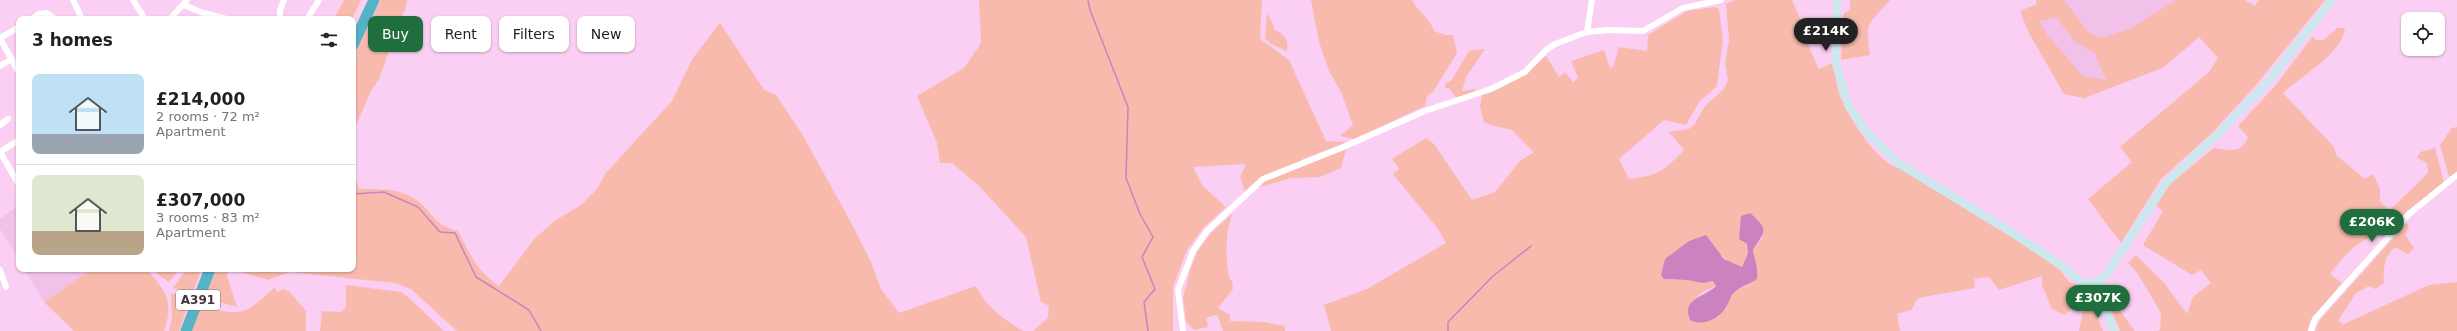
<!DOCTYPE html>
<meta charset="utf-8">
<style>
body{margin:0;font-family:"DejaVu Sans",sans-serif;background:#f6f6f6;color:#202124;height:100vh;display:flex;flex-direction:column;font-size:15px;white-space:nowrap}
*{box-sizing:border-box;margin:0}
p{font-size:13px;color:#757577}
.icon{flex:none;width:22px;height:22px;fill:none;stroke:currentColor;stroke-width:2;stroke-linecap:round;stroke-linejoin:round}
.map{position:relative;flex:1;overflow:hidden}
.side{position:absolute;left:16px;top:16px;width:340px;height:256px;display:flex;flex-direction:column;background:#fff;border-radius:8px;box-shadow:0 1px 3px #0004}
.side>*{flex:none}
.top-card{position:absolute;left:368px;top:16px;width:380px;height:36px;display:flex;gap:8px}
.buttons{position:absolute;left:2401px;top:12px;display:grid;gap:8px}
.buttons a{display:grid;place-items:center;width:44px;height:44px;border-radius:8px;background:#fff;box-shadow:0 1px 3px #0004;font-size:20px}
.price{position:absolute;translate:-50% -34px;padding:0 9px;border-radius:14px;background:#206e3d;color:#fff;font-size:13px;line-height:26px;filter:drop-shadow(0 1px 2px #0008)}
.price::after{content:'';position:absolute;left:50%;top:24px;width:12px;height:9px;margin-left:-6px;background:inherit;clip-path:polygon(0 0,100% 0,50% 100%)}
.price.current{background:#222;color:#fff}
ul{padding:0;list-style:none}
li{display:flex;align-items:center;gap:12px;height:100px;padding:0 16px}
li+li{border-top:1px solid #e0e0e0}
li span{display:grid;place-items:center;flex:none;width:112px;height:80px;border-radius:8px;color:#555}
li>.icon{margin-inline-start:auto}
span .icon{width:48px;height:48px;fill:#fffc;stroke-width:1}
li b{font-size:17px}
h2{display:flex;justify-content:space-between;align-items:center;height:48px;padding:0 16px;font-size:17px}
.chip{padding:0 14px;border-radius:8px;background:#fff;box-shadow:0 1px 3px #0004;font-size:14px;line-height:36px}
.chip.current{background:#206e3d;color:#fff}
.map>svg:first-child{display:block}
</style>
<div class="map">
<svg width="2457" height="331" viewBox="0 0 2457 331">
<rect width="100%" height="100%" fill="#facff3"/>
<g fill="#f2c1ea">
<polygon points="2036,0 2235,0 2204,32 2163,68 2084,98 2064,94 2028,31 2020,11 2037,4"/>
<polygon points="19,205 19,260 0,229 0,219"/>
<polygon points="24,269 92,269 44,302"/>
</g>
<g fill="#f8baad" fill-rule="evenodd">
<polygon points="344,0 361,0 352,19 334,19"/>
<polygon points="381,0 407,0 405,10 393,33 392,43 379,79 371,91 353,132 353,57"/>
<polygon points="979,0 1262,0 1260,39 1289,60 1326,141 1347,142 1303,159 1298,163 1261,177 1245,191 1240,177 1246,164 1193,167 1202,185 1226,207 1204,227 1187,250 1173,287 1173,331 1033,331 1048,318 1049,306 1041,302 1026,237 979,186 952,163 940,163 937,143 917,96 964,68 981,43"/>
<path d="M1311,0H1412C1418,12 1430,18 1434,31L1445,35H1453L1457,53L1433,92L1427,96L1425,106L1354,139L1340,136L1353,125L1341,92L1329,71L1319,42Z"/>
<path d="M1735,0H1792L1803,26L1801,29L1819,69L1833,63C1835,74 1836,85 1840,96C1850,118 1877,166 1903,169L2010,235L2059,269L2069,282L2078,285L2082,297L2065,315L2052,309L2042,285V276L1999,290L1989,277L1974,279L1975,288L1918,298L1911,310L1897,314L1900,331H1331L1324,305L1367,289L1446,243L1438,229L1393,174L1399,169L1392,159L1426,138L1434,144L1472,200L1495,192L1520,161L1534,152L1512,130L1490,125L1484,122L1480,107L1482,95L1527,73L1546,56L1559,77L1565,72L1573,82L1578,78L1571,61L1604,50L1610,68L1613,67L1619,47L1647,51L1648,35L1687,11L1715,7L1719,9L1723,39L1717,86L1699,102L1686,125L1664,120L1619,159L1629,179C1660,175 1662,172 1684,150L1669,132L1689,129L1694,125L1705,106L1724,89L1728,80L1725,63L1729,40L1726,4ZM1763,237L1753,250L1754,264L1758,272L1750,284L1734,292L1720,313L1691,302L1703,292L1716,286L1713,281L1703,283L1687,280H1670L1661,275L1665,259L1719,253L1733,265L1742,267L1748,253L1747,244L1741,242Z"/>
<path d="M1850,0H1890C1868,26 1865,19 1870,55L1841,60L1844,13L1850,10Z"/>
<path d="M2036,0H2064L2088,32L2101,38L2130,29L2176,0H2245L2255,6L2259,0H2325L2256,85L2212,133L2161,179L2121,243L2088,199L2132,162L2120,147L2209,72L2218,58L2199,37L2164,67L2084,98L2064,94L2028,31L2020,11L2037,4ZM2056,17L2075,42L2094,52L2106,80L2083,76L2048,36L2039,21Z"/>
<path d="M1267,12L1275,30C1285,35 1289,39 1287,51L1271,44L1265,38Z"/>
<path d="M720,23L764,90L776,95L802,134L847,215L871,262L881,289L899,313L976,286C988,309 1001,317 1023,331H457L411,289L395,283L290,272L268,280L231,269H353V169L359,189C379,189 401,188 418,201C436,216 432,224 458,231C469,253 478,273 499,286L535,238L556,220L581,205L597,189L605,174L672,101L693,58Z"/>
<path d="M2338,28H2345C2343,53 2301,76 2283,93L2334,147L2336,155L2365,179L2373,174L2380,189V201L2389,211L2428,173L2427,163L2417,158L2420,152L2435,148L2444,182L2406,212L2385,236C2359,235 2345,255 2330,274L2342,283L2312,318L2307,331H2157L2160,330L2161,313L2138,274L2128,263L2136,255L2165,284L2187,314L2193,297L2211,283L2201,270L2192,275L2143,245L2163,211L2156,206L2169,185L2214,148C2229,150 2242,154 2248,137L2238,126L2276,85L2313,36L2316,40H2323Z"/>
<polygon points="1485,49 1466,77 1462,91 1474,89 1476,91 1459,98 1455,96 1449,88 1445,88 1445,84 1451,81 1469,51"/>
<polygon points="2457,127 2457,175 2449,176 2440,145 2452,128"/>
<polygon points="1346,149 1341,168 1320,177 1291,178 1257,188 1265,180"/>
<path d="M1233,213C1225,231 1225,261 1230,280H1232L1233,289L1218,308L1230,315V321L1263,322L1285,326V331H1223L1218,316L1214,315L1206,318L1208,327L1194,330L1186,322L1183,298L1190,271L1197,252L1211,233Z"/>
<path d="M2407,223L2409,227L2405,235L2414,248L2408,254L2395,247C2384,257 2383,268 2384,283L2375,289L2369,286L2356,293L2339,319V322L2344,324L2429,285L2457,282V331H2315L2320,320Z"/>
<path d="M92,269H147C165,291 175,301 164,331H74L44,302Z"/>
<polygon points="156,269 180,269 169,282 157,274"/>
<polygon points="187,269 201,269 192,295 173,288"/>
<polygon points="216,269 229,269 227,276 237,307 204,298"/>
<polygon points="346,285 401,292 408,297 444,331 320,331 322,311 341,312 346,307"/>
<path d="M275,287L277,292L283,289L290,292L306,311V331H308H191L200,305C241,317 244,316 275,287Z"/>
<polygon points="171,293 190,300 179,331 169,331 172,318"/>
<polygon points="2108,302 2117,307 2135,331 2120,331"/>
<polygon points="2093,307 2103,331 2079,331 2083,310"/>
</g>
<path fill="#ca83bf" d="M1750,213C1770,231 1765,230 1753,250C1754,260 1759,269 1757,279C1750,284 1742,286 1736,291C1730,295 1730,301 1726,307C1719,319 1702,327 1690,320C1681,298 1705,297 1716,286L1713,281L1703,283L1687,280L1664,279L1661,275L1665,259L1689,241L1706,235L1724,259L1742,267L1748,253L1747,244L1739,239L1741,216Z"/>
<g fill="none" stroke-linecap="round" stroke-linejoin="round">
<g stroke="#ca83bf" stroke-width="1.5">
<polyline points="1088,0 1090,10 1128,107 1126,178 1140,214 1153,237 1142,257 1155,289 1144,302 1148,331"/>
<polyline points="353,194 384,192 418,207 440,232 455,233 476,277 529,310 541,331"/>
<polyline points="1448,331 1448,322 1493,276 1531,246"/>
</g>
<g stroke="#fff" stroke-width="6">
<polyline points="73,0 82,19"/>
<polyline points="133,0 145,19"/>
<polyline points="184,5 203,13 227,19"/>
<polyline points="32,19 39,14 47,13 55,19"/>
<polyline points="170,19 187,0"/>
<polyline points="280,19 280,10 284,0"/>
<polyline points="307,19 319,0"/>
<polyline points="1587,32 1592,0"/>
<polyline points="0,38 19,73"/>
<polyline points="0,38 19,27"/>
<polyline points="0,66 12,59"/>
<polyline points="0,125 8,119"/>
<polyline points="19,140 0,152 19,185"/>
<polyline points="0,270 6,287"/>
<polyline points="1183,331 1178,290 1193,251 1207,231 1263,179 1341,148 1425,111 1491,89 1525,72 1546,50 1555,44 1587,32 1609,30 1643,31 1683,8 1721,0"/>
<polyline points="2311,331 2315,319 2409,214 2457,175"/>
</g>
<g stroke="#cce8ee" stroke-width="8">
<polyline points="1837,0 1836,64 1848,105 1864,129 1898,163 2014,234 2065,268 2085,285"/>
<circle cx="2093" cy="291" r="9"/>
<polyline points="2098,283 2108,272 2166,183 2218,134 2267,83 2332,0"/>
<polyline points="2100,298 2115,331"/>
</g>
<g stroke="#54b3c5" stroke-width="11">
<polyline points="353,45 374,0"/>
<polyline points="186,331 210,269"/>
</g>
</g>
<g text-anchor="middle" stroke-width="4" stroke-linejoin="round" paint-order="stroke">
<rect fill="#fff" stroke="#7c707a" stroke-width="1" x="176" y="290" width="44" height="20" rx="3"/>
<g font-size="12" font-weight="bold" fill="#443341">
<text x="198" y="304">A391</text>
</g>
</g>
</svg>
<div class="buttons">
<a><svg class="icon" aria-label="locate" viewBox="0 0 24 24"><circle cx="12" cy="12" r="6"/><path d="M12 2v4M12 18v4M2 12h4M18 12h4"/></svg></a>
</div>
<b class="price current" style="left:1826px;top:52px">£214K</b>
<b class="price" style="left:2372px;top:243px">£206K</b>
<b class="price" style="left:2098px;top:319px">£307K</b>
<div class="top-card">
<a class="chip current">Buy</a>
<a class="chip">Rent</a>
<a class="chip">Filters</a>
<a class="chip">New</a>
</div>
<section class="side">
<h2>3 homes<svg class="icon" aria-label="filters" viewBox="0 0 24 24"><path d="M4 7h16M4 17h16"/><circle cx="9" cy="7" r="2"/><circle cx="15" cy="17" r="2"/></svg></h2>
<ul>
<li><span style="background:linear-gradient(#bfe0f5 75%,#9aa5b1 0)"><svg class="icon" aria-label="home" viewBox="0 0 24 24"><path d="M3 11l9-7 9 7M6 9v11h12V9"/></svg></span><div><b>£214,000</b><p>2 rooms · 72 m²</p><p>Apartment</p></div></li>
<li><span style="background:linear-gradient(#dfe7d0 70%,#b9a48a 0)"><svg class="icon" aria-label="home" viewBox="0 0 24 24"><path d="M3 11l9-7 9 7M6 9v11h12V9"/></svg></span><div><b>£307,000</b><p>3 rooms · 83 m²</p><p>Apartment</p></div></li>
</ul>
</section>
</div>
